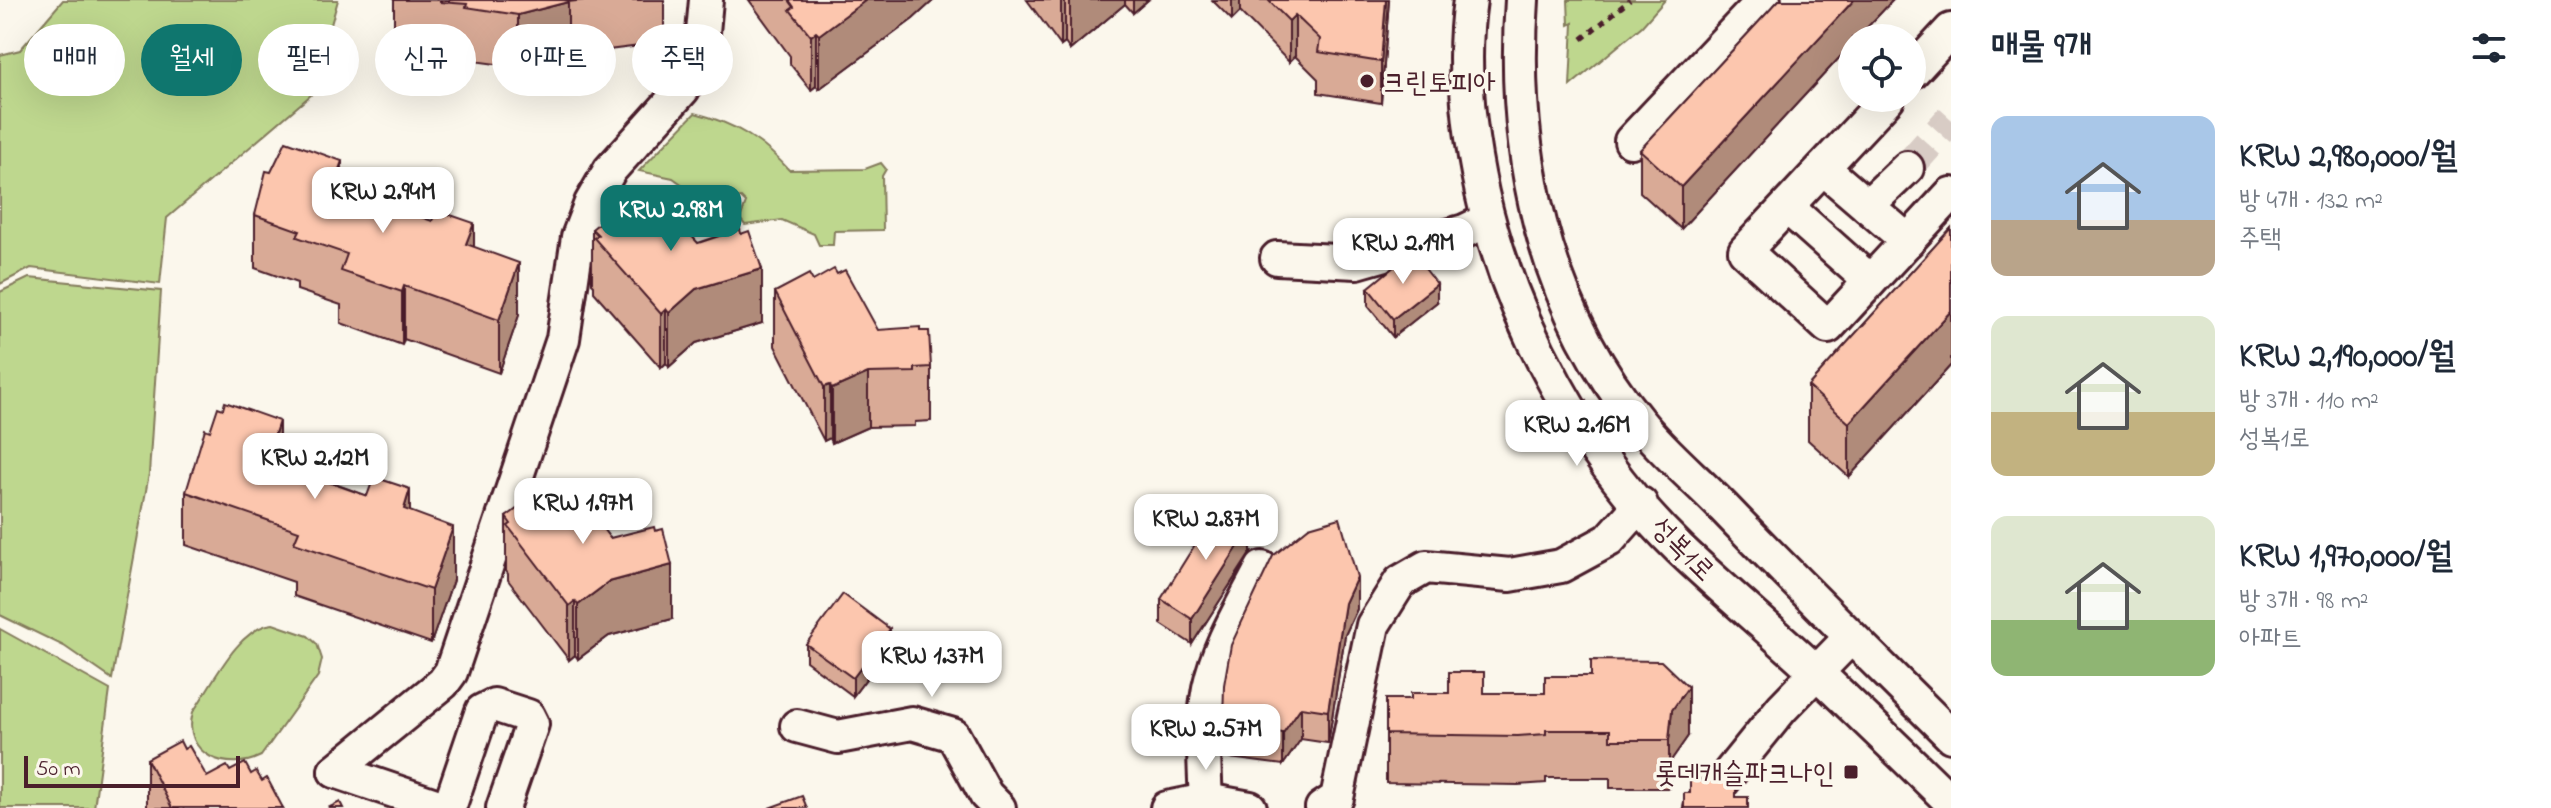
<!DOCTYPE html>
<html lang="ko">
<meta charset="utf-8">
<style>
body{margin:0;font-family:"Indie Flower","Poor Story",sans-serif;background:#f2f2f3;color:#1f2937;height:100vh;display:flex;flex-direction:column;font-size:30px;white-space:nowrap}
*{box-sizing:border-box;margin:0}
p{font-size:26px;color:#747a83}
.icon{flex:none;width:44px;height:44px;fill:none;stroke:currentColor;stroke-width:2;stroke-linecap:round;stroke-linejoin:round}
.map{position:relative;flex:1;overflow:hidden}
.details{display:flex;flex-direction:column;background:#fff;width:600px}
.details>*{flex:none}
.top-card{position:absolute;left:24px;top:24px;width:760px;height:72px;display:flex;gap:16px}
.buttons{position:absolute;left:1838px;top:24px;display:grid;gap:16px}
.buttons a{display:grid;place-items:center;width:88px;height:88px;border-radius:50%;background:#fff;box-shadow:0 8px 32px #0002;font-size:40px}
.scale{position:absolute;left:24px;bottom:20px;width:216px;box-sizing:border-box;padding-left:8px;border:4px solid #4a1f2b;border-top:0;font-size:22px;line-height:28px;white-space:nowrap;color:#4a1f2b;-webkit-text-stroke:6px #fbf7ec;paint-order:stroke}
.price{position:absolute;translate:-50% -68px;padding:0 18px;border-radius:16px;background:#fff;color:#222;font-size:26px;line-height:52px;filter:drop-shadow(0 2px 4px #0008)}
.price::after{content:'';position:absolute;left:50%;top:48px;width:24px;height:18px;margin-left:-12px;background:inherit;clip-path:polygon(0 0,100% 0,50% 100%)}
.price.current{background:#0f766e;color:#fff}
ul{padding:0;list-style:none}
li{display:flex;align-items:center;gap:24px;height:200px;padding:0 40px}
li span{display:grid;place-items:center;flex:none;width:224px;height:160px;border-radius:16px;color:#555}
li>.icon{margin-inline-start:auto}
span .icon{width:96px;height:96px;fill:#fffc;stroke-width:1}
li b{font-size:34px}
h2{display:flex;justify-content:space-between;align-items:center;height:96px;padding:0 40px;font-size:34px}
.pill{padding:0 28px;border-radius:36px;background:#fff;box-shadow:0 8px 32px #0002;font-size:28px;line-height:72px}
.pill.current{background:#0f766e;color:#fff}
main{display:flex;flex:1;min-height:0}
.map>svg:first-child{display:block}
</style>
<main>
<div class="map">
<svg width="1951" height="808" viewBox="0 0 1951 808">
<rect width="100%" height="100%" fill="#fbf7ec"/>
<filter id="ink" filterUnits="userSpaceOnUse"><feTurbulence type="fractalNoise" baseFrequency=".0125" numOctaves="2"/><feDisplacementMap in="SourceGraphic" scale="16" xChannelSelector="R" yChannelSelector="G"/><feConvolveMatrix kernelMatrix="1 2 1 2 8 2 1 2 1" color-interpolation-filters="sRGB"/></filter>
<g filter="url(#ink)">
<g fill="#bed78e" stroke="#847b5c" stroke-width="2">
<polygon points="63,0 338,0 311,95 167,218 160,284 31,268 0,284 0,55 20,50"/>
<polygon points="1568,0 1665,0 1642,26 1570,86 1573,23 1569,25"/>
<path d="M695,113C734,123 762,140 789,170L865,169L881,163L886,169L882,176L883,230L834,231L833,245H819L814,234L782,220L745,225L740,219L746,203L741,198L708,203L673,178L639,171Z"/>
<polygon points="29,278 161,291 149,474 112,679 64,646 0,615 0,292"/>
<path d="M273,624L308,636L317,644L322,659L318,676L261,756C228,773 181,755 193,712C212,685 238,627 273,624Z"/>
<polygon points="0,629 110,690 94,808 0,808"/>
</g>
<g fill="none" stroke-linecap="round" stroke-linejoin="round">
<polyline stroke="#d8ccc5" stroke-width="32" stroke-dasharray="32 16" stroke-linecap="butt" points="1907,168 1951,119"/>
<defs>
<g id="minor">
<path d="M1470,0C1461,62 1469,133 1482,193C1511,323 1584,456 1680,549C1724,591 1771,630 1815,671C1861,714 1906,758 1951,802"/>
<path d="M1522,0C1511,150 1542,304 1639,422C1664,453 1696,479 1724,508C1798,585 1875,660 1951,736"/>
<polyline points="1912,72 1951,30"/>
<polyline points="1888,98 1745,251 1828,327 1951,194"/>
<polyline points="1631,141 1764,0"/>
<polyline points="1823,168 1908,241"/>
<polyline points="1867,206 1907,168"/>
<polyline points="1787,207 1870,281"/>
<polyline points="1277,258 1357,262 1465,231 1488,220"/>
<polyline points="797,726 838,737 912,723 953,735 986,795 999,808"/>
<polyline points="335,771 443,683 451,672 563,339 578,237 591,203 610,170 683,89 702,43 706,0"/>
<polyline points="335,771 444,808"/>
<path d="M1206,800C1204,764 1202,724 1209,688C1218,645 1242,607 1262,568"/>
<polyline points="449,808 482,711 494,705 528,716 532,724 503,808"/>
<polyline points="1167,808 1206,800 1250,808"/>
<polyline points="1322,808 1337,798 1373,625 1400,582 1426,567 1510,575 1561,566 1609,540 1641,504"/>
<polyline points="1701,808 1782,708 1851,637"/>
</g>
</defs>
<use href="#minor" stroke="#4a1f2b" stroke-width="38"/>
<polyline stroke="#4a1f2b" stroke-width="5" stroke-dasharray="6 6" stroke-linecap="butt" points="1582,39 1630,0"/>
<use href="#minor" stroke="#fbf7ec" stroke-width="32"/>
</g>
<g fill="#d9aa96" stroke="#4a1f2b" stroke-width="2">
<polygon points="394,0 664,0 664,43 568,55 518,67 466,60 466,57 440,54 440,51 394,47"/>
<polygon points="749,0 934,0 913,19 819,89 816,86 811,90 790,64 790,56"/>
<polygon points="1027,0 1148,0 1133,13 1125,4 1070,50 1065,43 1061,46"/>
<polygon points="1212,0 1389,0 1381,103 1318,93 1318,79 1295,56 1289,62 1240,12 1232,20"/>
<polygon points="1779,0 1893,0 1857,38 1852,38 1852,44 1681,229 1640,192 1640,150"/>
<polygon points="271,172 342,180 387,205 474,247 519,315 499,373 404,339 402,345 341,323 341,305 297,290 297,283 255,268 255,215"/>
<polygon points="646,199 762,323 696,343 669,367 666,363 661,368 594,292 594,285 592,283 592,229"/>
<polygon points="1951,228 1951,365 1849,477 1808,440 1808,386"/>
<polygon points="813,281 878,330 920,331 931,367 931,421 915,422 915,426 868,427 832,443 830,438 824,441 775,346 775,292"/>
<polygon points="1368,288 1437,302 1393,337 1368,306"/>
<polygon points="210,431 279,445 289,456 321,479 410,511 453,580 431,643 294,596 294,582 186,545 186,492"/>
<polygon points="537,502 672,619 609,636 578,659 575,655 569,660 508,580 508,574 506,571 506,517"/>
<polygon points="1251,552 1192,644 1161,624 1161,599"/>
<polygon points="1357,609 1345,635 1328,743 1301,739 1283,765 1223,757 1223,725"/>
<polygon points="806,644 890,647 853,696 806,661"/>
<polygon points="1484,693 1545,693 1688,736 1672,759 1669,788 1610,788 1610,778 1546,778 1546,783 1518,785 1386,783 1386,699 1411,699"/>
<polygon points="184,749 207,777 251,774 262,781 283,808 147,808 147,759"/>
</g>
<g fill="#b08b7a" stroke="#4a1f2b" stroke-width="2">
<polygon points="866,0 934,0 913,19 819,89 819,35"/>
<polygon points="1061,0 1065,0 1065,43 1061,46"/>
<polygon points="1070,0 1125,0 1125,4 1070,50"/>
<polygon points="1133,0 1148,0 1133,13"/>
<polygon points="1232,0 1240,0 1240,12 1232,20"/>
<polygon points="1386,0 1389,0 1381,103 1381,62"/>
<polygon points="1854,0 1893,0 1857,38 1852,38 1852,44 1681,229 1681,187"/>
<polygon points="568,2 568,55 518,67 518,15"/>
<polygon points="1295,15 1295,56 1289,62 1289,21"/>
<polygon points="816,32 816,86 811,90 811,36"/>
<polygon points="342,161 342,214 336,178"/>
<polygon points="474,223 474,276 466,244"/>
<polygon points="519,263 519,315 499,373 499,320"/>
<polygon points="762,269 762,323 696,343 669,367 669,313 696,289"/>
<polygon points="1437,284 1437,302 1393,337 1393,319"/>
<polygon points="404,286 404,339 402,345 402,292"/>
<polygon points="666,309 666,363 661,368 661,314"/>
<polygon points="1951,311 1951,365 1849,477 1849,423"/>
<polygon points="868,373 868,427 832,443 832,389"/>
<polygon points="830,385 830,438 824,441 824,387"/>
<polygon points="279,421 279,474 272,443"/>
<polygon points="410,489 410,542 404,509"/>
<polygon points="1251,526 1251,552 1192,644 1192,619"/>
<polygon points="453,527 453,580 431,643 431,590"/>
<polygon points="672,565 672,619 609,636 578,659 578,605 609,582"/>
<polygon points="1357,577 1357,609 1345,635 1328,743 1328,711 1345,603"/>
<polygon points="575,601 575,655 569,660 569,606"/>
<polygon points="890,629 890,647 853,696 853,678"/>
<polygon points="1688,687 1688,736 1672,759 1669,788 1669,740 1672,710"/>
<polygon points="1301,707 1301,739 1283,765 1283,733"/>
</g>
<g fill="#fcc6ae" stroke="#4a1f2b" stroke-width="2">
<polygon points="440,0 585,0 568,2 518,15 466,7 467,4 440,2"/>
<polygon points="789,0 866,0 819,35 816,32 811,36 790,10 794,7"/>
<polygon points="1268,0 1386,0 1381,62 1318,52 1320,39 1295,15 1289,21"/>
<polygon points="1779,0 1854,0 1681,187 1640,150"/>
<polygon points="286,141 342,161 336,178 387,196 384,204 432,221 436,210 474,223 466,244 519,263 499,320 404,286 402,292 341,271 347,254 297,237 300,231 255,215 266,171 271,172"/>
<polygon points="653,193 698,243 740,229 741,234 749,231 762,269 696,289 669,313 666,309 661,314 594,238 598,235 592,229 619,206 623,211 642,194 646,199"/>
<polygon points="1951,228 1951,311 1849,423 1808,386"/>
<polygon points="1412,252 1437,284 1393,319 1368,288"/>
<polygon points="834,269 837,274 845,270 878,330 920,327 920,331 929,331 931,367 915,368 915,372 868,373 832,389 830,385 824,387 775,292 809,274 813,281"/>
<polygon points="225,402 279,421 272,443 289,449 286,455 321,467 317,478 367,496 374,477 410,489 404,509 453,527 431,590 294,543 299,531 186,492 205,429 210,431 218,407 223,409"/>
<polygon points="570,485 610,538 654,527 655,531 663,529 672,565 609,582 578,605 575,601 569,606 508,526 511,524 506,517 533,497 537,502 557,487 561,492"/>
<polygon points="1219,506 1251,526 1192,619 1161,599"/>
<polygon points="1340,518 1357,577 1345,603 1328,711 1301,707 1283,733 1223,725 1224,685 1231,645 1273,556 1309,527"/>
<polygon points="843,594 890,629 853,678 806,644"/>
<polygon points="1591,660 1661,661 1688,687 1672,710 1669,740 1610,740 1610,730 1546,730 1546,734 1518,736 1386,734 1386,699 1411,699 1411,693 1449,693 1449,672 1484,672 1484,693 1545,693 1545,676 1591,676"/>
<polygon points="180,741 184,749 189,746 207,777 227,766 230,771 245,763 251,774 256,771 262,781 267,778 283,808 172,808 147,759"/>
<polygon points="1690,780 1736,782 1736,797 1748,797 1748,808 1684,808 1684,793 1690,793"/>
<polygon points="802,796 807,808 769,808"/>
<polygon points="340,802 343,808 328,808"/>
</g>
</g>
<g fill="#4a1f2b" stroke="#fbf7ec" stroke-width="3">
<circle cx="1367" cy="81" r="8"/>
<rect x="1843" y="764" width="16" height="16" rx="4"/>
</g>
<g text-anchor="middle" stroke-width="7" stroke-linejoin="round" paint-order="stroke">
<g font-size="28" fill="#4a1f2b" stroke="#fbf7ec" text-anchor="start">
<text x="1383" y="91">크린토피아</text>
<text x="1835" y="782" text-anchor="end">롯데캐슬파크나인</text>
</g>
<g font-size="28" fill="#4a1f2b" stroke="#fbf7ec">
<text transform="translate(1684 548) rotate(45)" y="10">성복1로</text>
</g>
</g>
</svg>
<div class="buttons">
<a><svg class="icon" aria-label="locate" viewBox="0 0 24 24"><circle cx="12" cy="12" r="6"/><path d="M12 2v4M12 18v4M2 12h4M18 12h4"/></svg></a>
</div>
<div class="scale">50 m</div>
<b class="price" style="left:383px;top:235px">KRW 2.94M</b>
<b class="price current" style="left:671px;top:253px">KRW 2.98M</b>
<b class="price" style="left:1403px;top:286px">KRW 2.19M</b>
<b class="price" style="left:1577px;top:468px">KRW 2.16M</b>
<b class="price" style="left:315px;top:501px">KRW 2.12M</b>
<b class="price" style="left:583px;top:546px">KRW 1.97M</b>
<b class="price" style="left:1206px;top:562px">KRW 2.87M</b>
<b class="price" style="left:932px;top:699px">KRW 1.37M</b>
<b class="price" style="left:1206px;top:772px">KRW 2.57M</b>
<div class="top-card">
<a class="pill">매매</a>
<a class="pill current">월세</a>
<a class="pill">필터</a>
<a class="pill">신규</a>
<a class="pill">아파트</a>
<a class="pill">주택</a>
</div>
</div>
<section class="details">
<h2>매물 9개<svg class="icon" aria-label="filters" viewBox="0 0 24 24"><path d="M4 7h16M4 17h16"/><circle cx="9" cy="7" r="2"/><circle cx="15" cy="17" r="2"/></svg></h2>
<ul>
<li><span style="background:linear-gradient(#a9c7e8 65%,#b9a48a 0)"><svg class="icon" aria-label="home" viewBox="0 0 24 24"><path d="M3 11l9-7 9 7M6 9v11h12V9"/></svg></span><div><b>KRW 2,980,000/월</b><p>방 4개 · 132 m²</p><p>주택</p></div></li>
<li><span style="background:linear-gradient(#dfe7d0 60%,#c2b280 0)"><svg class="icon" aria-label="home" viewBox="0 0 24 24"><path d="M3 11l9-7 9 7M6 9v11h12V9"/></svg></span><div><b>KRW 2,190,000/월</b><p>방 3개 · 110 m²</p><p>성복1로</p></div></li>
<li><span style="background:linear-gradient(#dfe7d0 65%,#8fb573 0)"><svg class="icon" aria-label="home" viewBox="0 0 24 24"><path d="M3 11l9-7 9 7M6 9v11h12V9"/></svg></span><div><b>KRW 1,970,000/월</b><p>방 3개 · 98 m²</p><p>아파트</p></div></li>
</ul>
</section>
</main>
